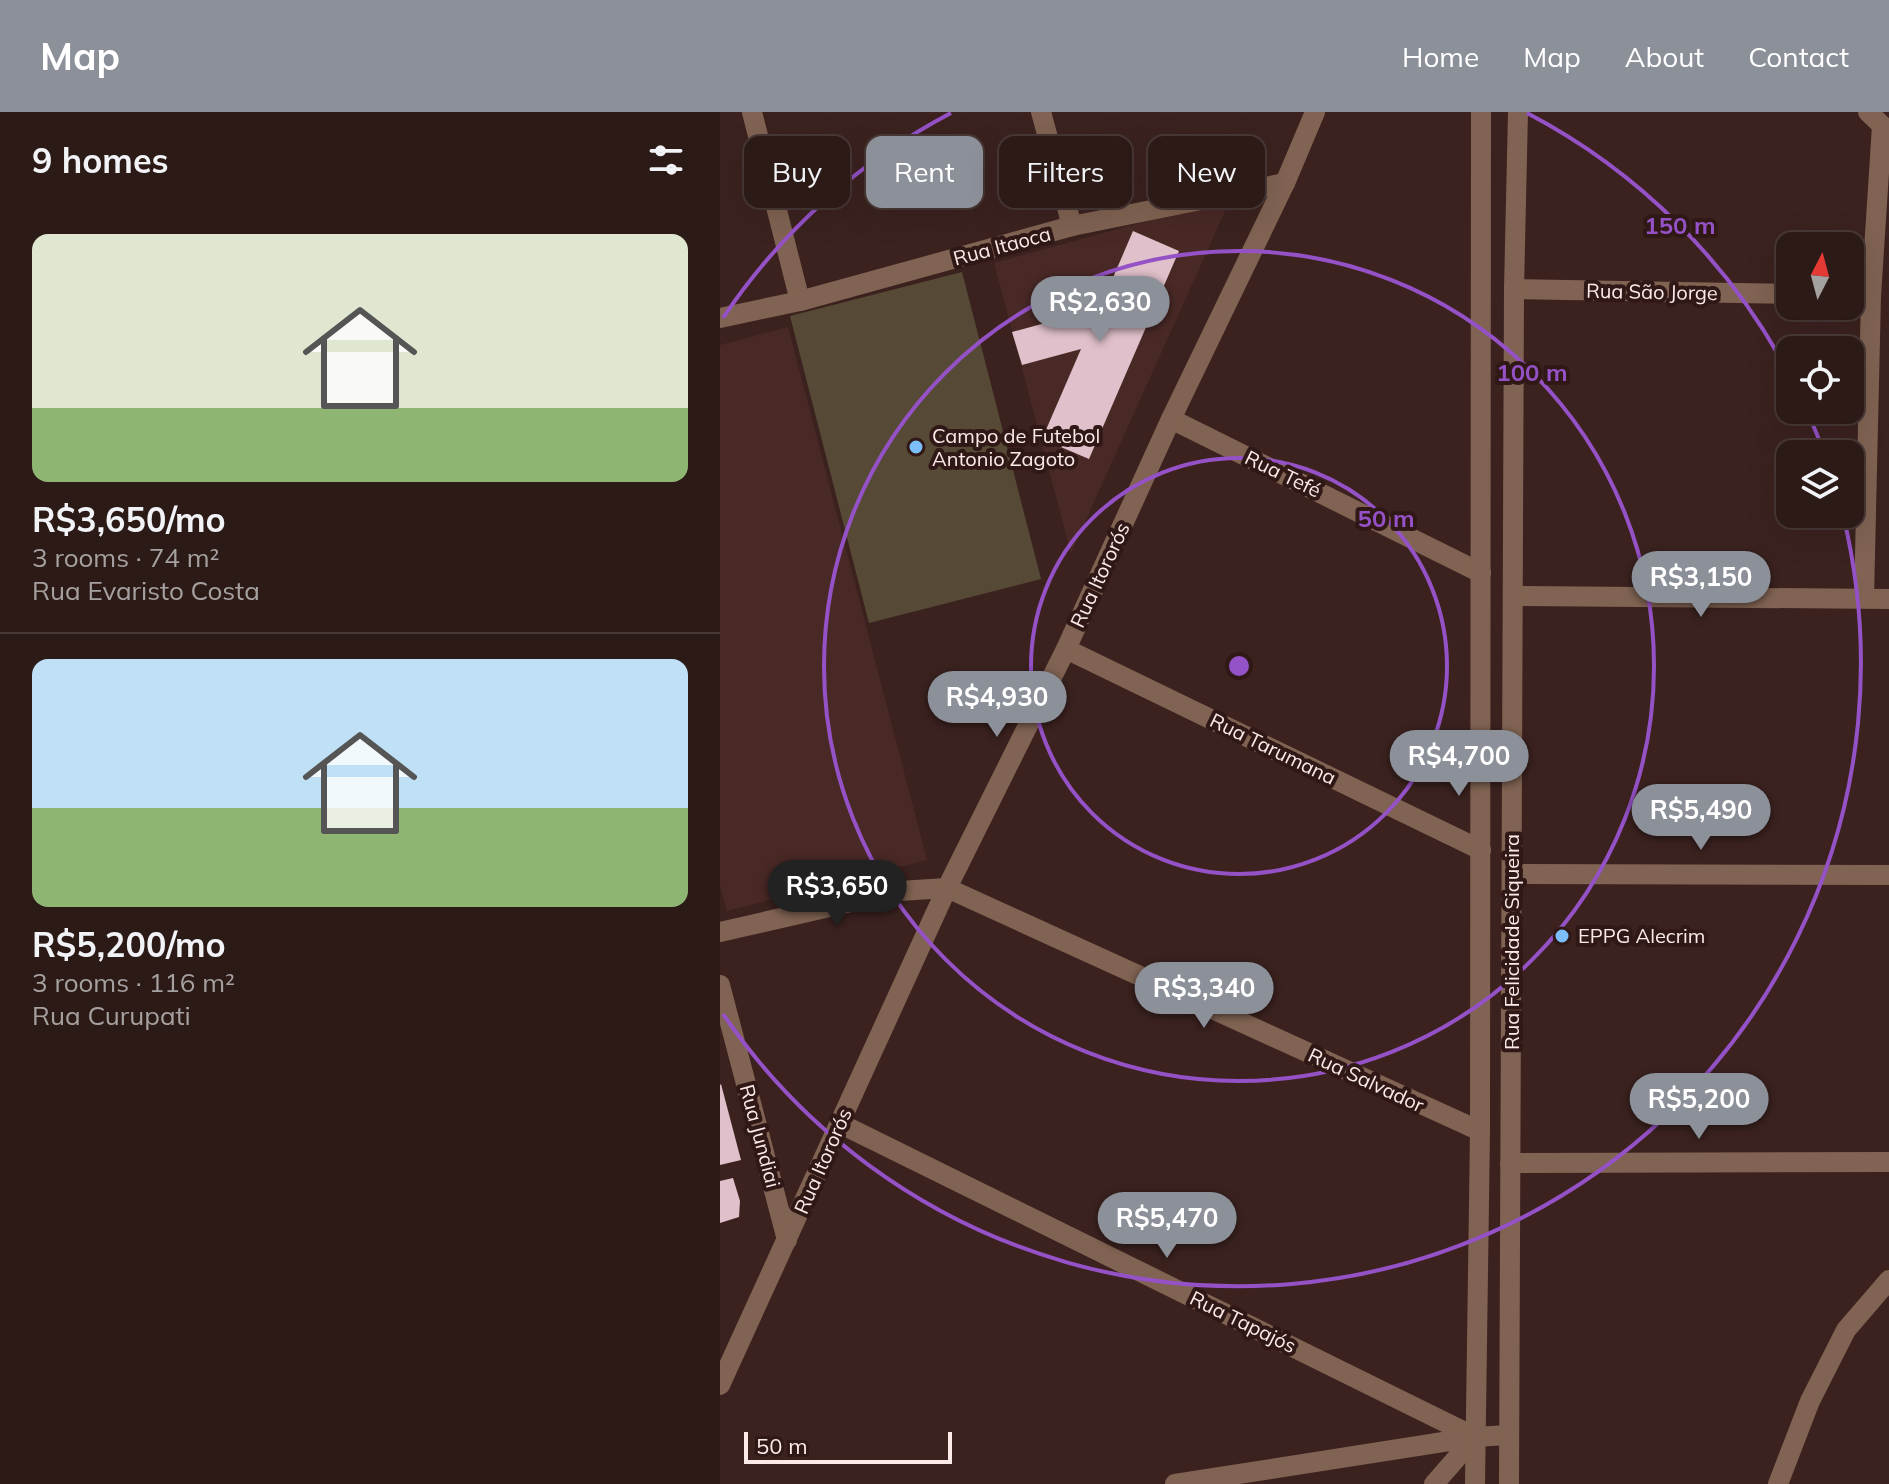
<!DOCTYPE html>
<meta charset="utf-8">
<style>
body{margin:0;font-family:Mulish,sans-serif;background:#382724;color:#f1f3f6;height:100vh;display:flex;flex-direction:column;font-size:30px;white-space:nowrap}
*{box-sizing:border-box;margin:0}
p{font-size:26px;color:#a6a1a1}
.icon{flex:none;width:44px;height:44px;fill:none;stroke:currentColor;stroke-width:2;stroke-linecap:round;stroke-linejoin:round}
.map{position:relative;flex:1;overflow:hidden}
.side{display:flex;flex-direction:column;background:#2c1a17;width:720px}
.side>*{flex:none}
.banner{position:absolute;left:24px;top:24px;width:760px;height:72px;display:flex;gap:16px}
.needle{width:52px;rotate:6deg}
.controls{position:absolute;left:1056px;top:120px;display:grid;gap:16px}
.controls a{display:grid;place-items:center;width:88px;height:88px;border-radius:16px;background:#2c1a17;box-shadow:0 8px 32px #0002,0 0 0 2px #483836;font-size:40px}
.scale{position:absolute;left:24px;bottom:20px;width:208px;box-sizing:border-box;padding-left:8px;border:4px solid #fbeae8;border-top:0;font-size:22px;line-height:28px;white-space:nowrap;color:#fbeae8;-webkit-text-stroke:6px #301816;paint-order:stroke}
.price{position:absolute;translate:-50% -68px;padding:0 18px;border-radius:28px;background:#8c9099;color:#fff;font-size:26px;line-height:52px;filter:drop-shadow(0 2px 4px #0008)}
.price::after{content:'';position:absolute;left:50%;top:48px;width:24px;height:18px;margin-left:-12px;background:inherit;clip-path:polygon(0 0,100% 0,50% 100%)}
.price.selected{background:#222;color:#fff}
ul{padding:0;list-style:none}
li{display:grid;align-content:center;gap:16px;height:424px;padding:0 32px}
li+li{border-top:2px solid #483836}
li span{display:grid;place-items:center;height:248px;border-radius:16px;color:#555}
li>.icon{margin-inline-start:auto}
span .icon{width:144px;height:144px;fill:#fffc;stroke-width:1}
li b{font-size:34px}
h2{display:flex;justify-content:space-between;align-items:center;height:96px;padding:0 32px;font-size:34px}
.tag{padding:0 28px;border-radius:16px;background:#2c1a17;box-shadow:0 8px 32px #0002,0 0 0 2px #483836;font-size:28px;line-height:72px}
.tag.selected{background:#8c9099;color:#fff}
header{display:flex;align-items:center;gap:48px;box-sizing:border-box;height:112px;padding:0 40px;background:#8c9099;color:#fff}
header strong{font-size:38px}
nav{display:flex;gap:44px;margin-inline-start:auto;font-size:28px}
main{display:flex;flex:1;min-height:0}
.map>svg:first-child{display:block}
</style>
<header>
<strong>Map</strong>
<nav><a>Home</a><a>Map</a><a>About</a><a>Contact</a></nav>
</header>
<main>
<section class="side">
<h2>9 homes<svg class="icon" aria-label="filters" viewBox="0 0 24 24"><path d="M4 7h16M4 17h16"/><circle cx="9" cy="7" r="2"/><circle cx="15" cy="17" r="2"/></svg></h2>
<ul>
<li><span style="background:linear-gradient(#dfe7d0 70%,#8fb573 0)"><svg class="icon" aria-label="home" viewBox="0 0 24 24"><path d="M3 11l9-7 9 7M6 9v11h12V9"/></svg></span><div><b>R$3,650/mo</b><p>3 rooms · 74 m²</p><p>Rua Evaristo Costa</p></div></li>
<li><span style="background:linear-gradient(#bfe0f5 60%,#8fb573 0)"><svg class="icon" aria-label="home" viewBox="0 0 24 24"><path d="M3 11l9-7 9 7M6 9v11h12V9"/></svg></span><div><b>R$5,200/mo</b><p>3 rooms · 116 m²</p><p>Rua Curupati</p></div></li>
</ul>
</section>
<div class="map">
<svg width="1169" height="1372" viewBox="0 0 1169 1372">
<rect width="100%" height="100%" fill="#3b221f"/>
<g fill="#492926">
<polygon points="511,86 351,441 274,151"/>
<polygon points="68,215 207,748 7,799 0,773 0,233"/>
</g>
<polygon fill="#564a36" points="242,160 321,467 149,511 70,204"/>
<g fill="#e0c0ca">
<polygon points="413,119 459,139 369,347 322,327 361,237 302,253 292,220 380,196"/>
<polygon points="1,972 21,1048 0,1053 0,973"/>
<polygon points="13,1066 20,1089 19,1105 0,1111 0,1069"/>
</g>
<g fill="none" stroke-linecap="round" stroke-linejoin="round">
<g stroke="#806352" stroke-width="20">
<polyline points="32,0 80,189"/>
<polyline points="321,0 352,114"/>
<polyline points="1148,0 1169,20"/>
<polyline points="794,177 1070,182"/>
<polyline points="1130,183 1151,184"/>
<polyline points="0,206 80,189 352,114 565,71"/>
<polyline points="451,307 761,461"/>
<polyline points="793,484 1169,487"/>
<polyline points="1144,486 1151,184 1162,14"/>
<polyline points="346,537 761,738"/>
<polyline points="793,762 1169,763"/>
<polyline points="0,820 179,779 227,776 760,1019"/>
<polyline points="0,873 67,1128"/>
<polyline points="119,1011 755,1325"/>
<polyline points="790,1051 1169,1050"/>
<polyline points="0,1273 227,776 346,537 451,307 565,71 595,0"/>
<polyline points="455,1372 755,1325 788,1323"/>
<polyline points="714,1372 755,1325"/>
<polyline points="755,1372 760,1019 761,0"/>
<polyline points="789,1372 794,177 798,0"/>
<polyline points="1058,1372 1090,1289 1126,1218 1169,1168"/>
</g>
</g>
<g fill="none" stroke="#9552c7" stroke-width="4">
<circle cx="519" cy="554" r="208"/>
<circle cx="519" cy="554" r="415"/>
<path d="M3 206A623 623 0 0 1 231 1M807 1A623 623 0 0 1 1069 262M1088 301A623 623 0 0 1 1104 341M1123 403A623 623 0 0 1 3 902"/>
</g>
<g fill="#7cbef9" stroke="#301816" stroke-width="3">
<circle cx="196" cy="335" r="8"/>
<circle cx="842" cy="824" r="8"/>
</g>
<g text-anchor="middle" stroke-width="8" stroke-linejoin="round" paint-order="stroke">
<g font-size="20" fill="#fbeae8" stroke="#301816">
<text transform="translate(282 134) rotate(-15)" y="7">Rua Itaoca</text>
<text transform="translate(932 180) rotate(1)" y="7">Rua São Jorge</text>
<text transform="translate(563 362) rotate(26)" y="7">Rua Tefé</text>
<text transform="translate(380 463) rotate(-65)" y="7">Rua Itororós</text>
<text transform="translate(553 637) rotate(26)" y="7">Rua Tarumana</text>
<text transform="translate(792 830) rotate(-90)" y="7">Rua Felicidade Siqueira</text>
<text transform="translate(646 968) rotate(25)" y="7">Rua Salvador</text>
<text transform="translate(40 1024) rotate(75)" y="7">Rua Jundiai</text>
<text transform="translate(103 1049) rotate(-66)" y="7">Rua Itororós</text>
<text transform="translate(523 1210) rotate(26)" y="7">Rua Tapajós</text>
</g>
<g font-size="20" fill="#fbeae8" stroke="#301816" text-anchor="start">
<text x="212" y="331">Campo de Futebol<tspan x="212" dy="23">Antonio Zagoto</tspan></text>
<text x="858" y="831">EPPG Alecrim</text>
</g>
</g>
<circle cx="519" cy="554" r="12" fill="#9552c7" stroke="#301816" stroke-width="4"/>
<g font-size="24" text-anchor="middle" font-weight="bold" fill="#9552c7" stroke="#301816" stroke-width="8" stroke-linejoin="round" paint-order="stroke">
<text x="960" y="122">150 m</text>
<text x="812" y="269">100 m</text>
<text x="666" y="415">50 m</text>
</g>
</svg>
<div class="controls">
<a><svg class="needle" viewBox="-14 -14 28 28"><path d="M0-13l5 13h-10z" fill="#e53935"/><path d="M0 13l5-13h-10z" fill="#a6a1a1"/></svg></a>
<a><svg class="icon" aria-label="locate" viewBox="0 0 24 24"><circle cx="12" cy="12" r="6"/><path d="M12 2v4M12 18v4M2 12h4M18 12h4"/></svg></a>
<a><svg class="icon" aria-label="layers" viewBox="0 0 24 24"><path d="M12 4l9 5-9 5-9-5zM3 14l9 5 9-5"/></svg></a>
</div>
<div class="scale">50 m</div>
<b class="price" style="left:380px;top:232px">R$2,630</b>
<b class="price" style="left:981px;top:507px">R$3,150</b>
<b class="price" style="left:277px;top:627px">R$4,930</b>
<b class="price" style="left:739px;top:686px">R$4,700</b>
<b class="price" style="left:981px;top:740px">R$5,490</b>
<b class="price selected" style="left:117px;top:816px">R$3,650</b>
<b class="price" style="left:484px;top:918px">R$3,340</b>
<b class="price" style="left:979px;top:1029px">R$5,200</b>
<b class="price" style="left:447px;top:1148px">R$5,470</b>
<div class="banner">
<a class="tag">Buy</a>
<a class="tag selected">Rent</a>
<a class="tag">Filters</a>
<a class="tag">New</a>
</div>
</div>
</main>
